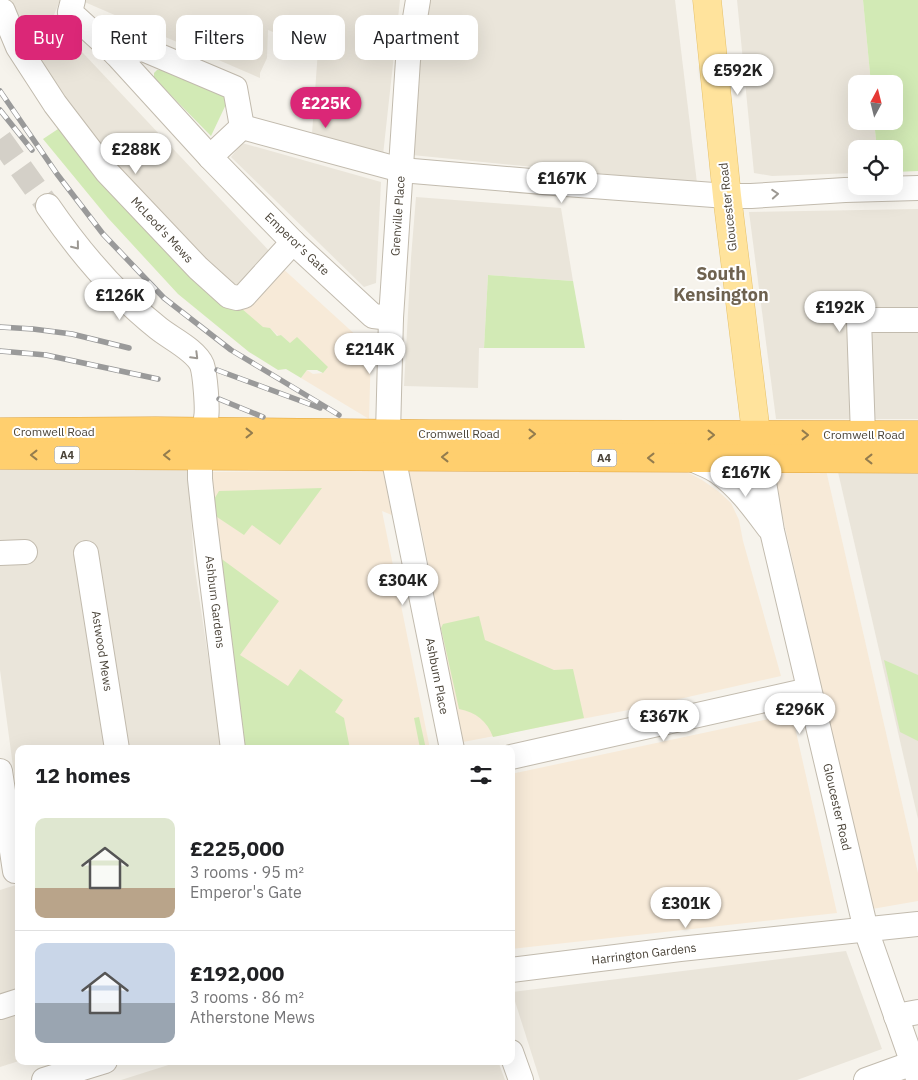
<!DOCTYPE html>
<meta charset="utf-8">
<style>
body{margin:0;font-family:"IBM Plex Sans",sans-serif;background:#f2f2f2;color:#202124;height:100vh;display:flex;flex-direction:column;font-size:19px;white-space:nowrap}
*{box-sizing:border-box;margin:0}
p{font-size:16px;color:#757577}
.icon{flex:none;width:28px;height:28px;fill:none;stroke:currentColor;stroke-width:2;stroke-linecap:round;stroke-linejoin:round}
.map{position:relative;flex:1;overflow:hidden}
.side{position:absolute;left:15px;top:745px;width:500px;height:320px;display:flex;flex-direction:column;background:#fff;border-radius:10px;box-shadow:0 5px 20px #0002}
.side>*{flex:none}
.hud{position:absolute;left:15px;top:15px;width:500px;height:45px;display:flex;gap:10px}
.needle{width:32px;rotate:7deg}
.fabs{position:absolute;left:848px;top:75px;display:grid;gap:10px}
.fabs a{display:grid;place-items:center;width:55px;height:55px;border-radius:10px;background:#fff;box-shadow:0 5px 20px #0002;font-size:25px}
.price{position:absolute;translate:-50% -42px;padding:0 11px;border-radius:18px;background:#fff;color:#222;font-size:16px;line-height:32px;filter:drop-shadow(0 1px 2px #0008)}
.price::after{content:'';position:absolute;left:50%;top:30px;width:15px;height:11px;margin-left:-8px;background:inherit;clip-path:polygon(0 0,100% 0,50% 100%)}
.price.current{background:#db2777;color:#fff}
ul{padding:0;list-style:none}
li{display:flex;align-items:center;gap:15px;height:125px;padding:0 20px}
li+li{border-top:1px solid #e0e0e0}
li span{display:grid;place-items:center;flex:none;width:140px;height:100px;border-radius:10px;color:#555}
li>.icon{margin-inline-start:auto}
span .icon{width:60px;height:60px;fill:#fffc;stroke-width:1}
li b{font-size:21px}
h2{display:flex;justify-content:space-between;align-items:center;height:60px;padding:0 20px;font-size:21px}
.chip{padding:0 18px;border-radius:10px;background:#fff;box-shadow:0 5px 20px #0002;font-size:18px;line-height:45px}
.chip.current{background:#db2777;color:#fff}
.map>svg:first-child{display:block}
</style>
<div class="map">
<svg width="918" height="1080" viewBox="0 0 918 1080">
<rect width="100%" height="100%" fill="#f6f3ec"/>
<g fill="#eae5da">
<polygon points="0,0 60,0 52,20 273,255 237,288 108,169"/>
<polygon points="80,0 400,0 383,155 312,134 318,50 268,30 267,58 260,73 260,78"/>
<polygon points="425,0 675,0 697,183 412,155"/>
<polygon points="737,0 863,0 871,84 856,84 856,121 874,121 877,149 856,149 856,173 772,176 754,173"/>
<polygon points="242,143 381,182 376,283 364,287 231,157"/>
<polygon points="416,197 561,208 573,281 488,275 484,348 479,348 478,388 404,386 411,258"/>
<polygon points="918,209 918,419 776,419 749,212"/>
<polygon points="0,468 188,469 194,563 222,749 19,749 19,811 0,670"/>
<polygon points="918,471 918,819 838,472"/>
<polygon points="19,884 19,1061 0,1067 0,890"/>
<polygon points="846,951 882,1049 797,1080 540,1080 512,992"/>
<polygon points="181,1061 498,1061 505,1080 121,1080"/>
</g>
<g fill="#f7ead8">
<polygon points="280,266 371,349 369,419 301,378 307,370 313,374 322,373 327,367 290,343 281,335 278,336 270,328 263,328 241,308"/>
<polygon points="425,470 687,472 702,480 718,491 731,503 739,520 743,541 781,676 644,707 463,742 421,527 382,511 430,749 242,749 211,472"/>
<polygon points="772,470 826,470 918,873 918,901 872,909"/>
<polygon points="792,714 837,913 511,949 511,774"/>
</g>
<g fill="#d2eab5">
<polygon points="863,0 918,0 918,171 894,172 894,149 877,149 874,121 894,121 894,84 871,84"/>
<polygon points="157,70 161,70 229,98 211,136 154,78 154,73"/>
<polygon points="61,127 241,308 263,327 270,328 277,336 281,335 290,343 297,337 328,367 323,373 317,370 307,370 301,378 286,369 278,370 249,352 178,294 108,218 43,139"/>
<polygon points="488,275 573,281 585,348 484,348"/>
<polygon points="322,488 280,545 252,525 244,535 214,515 213,501 219,491"/>
<polygon points="219,557 279,601 240,655 288,686 300,669 343,700 335,712 344,718 350,749 241,749"/>
<path d="M479,616L485,640L554,670L573,669L584,718L493,737C487,721 476,712 459,709L441,628L443,624Z"/>
<polygon points="884,660 918,675 918,741 900,732"/>
<polygon points="419,717 426,749 418,749 420,748 414,718"/>
</g>
<g fill="none" stroke-linecap="round" stroke-linejoin="round">
<polyline stroke="#d4d0c8" stroke-width="24" stroke-dasharray="24 12" stroke-linecap="butt" points="0,139 48,206"/>
<defs>
<g id="minor">
<polyline points="73,0 70,12 116,54 210,157 293,242 373,316 391,318"/>
<polyline points="3,11 18,47 55,104 107,172 198,268 229,296 237,298 244,296 293,242"/>
<polyline points="116,54 143,49 235,88 242,127 210,157"/>
<polyline points="242,127 401,170 566,184 727,196 751,196 845,190 918,188"/>
<path d="M48,206C79,251 115,294 158,328C170,338 196,350 202,365C205,374 208,409 206,418C206,423 202,428 200,432"/>
<polyline points="388,433 391,318 408,60 418,0"/>
<polyline points="863,435 859,320 918,320"/>
<polyline points="200,455 200,479 205,525 233,749"/>
<polyline points="393,456 452,749"/>
<path d="M690,458C699,463 710,466 718,472C739,487 754,508 769,528"/>
<polyline points="760,458 772,531 866,930 918,1078"/>
<polyline points="0,553 25,552"/>
<polyline points="86,553 117,749"/>
<polyline points="511,757 809,690"/>
<polyline points="0,771 15,871"/>
<polyline points="511,970 680,949 918,924"/>
<polyline points="0,1007 19,1001"/>
<polyline points="896,1016 918,1012"/>
<polyline points="511,1052 521,1080"/>
<polyline points="44,1080 105,1061"/>
<polyline points="866,1080 913,1063"/>
</g>
<polyline id="major" points="707,0 727,196 759,457"/>
<g id="highway">
<polyline points="0,432 156,431 430,434 918,435"/>
<polyline points="0,455 918,459"/>
</g>
</defs>
<use href="#minor" stroke="#c2bbae" stroke-width="26"/>
<use href="#major" stroke="#e6c16a" stroke-width="29"/>
<use href="#highway" stroke="#e0a43c" stroke-width="29"/>
<use href="#minor" stroke="#fff" stroke-width="24"/>
<use href="#major" stroke="#ffe39c" stroke-width="28"/>
<use href="#highway" stroke="#ffcf6e" stroke-width="28"/>
<defs>
<g id="rail">
<polyline points="0,91 57,174 103,234 164,298 231,350 339,415"/>
<polyline points="0,110 32,150"/>
<polyline points="0,327 33,329 72,334 129,348"/>
<polyline points="0,351 46,355 158,379"/>
<polyline points="217,370 320,408"/>
<polyline points="219,399 263,417"/>
</g>
</defs>
<use href="#rail" stroke="#9a9a9a" stroke-width="5.5"/>
<use href="#rail" stroke="#fff" stroke-width="4" stroke-dasharray="11" stroke-linecap="butt"/>
</g>
<defs><path id="oneway-chevron" d="M-2-3.5L2.5 0L-2 3.5" fill="none" stroke-width="1.6" stroke-linecap="round" stroke-linejoin="round" transform="scale(1.25)"/></defs>
<g stroke="#9c9892">
<use href="#oneway-chevron" transform="translate(775 194) rotate(-4)"/>
<use href="#oneway-chevron" transform="translate(76 246) rotate(51)"/>
<use href="#oneway-chevron" transform="translate(195 356) rotate(45)"/>
</g>
<g stroke="#937c4e">
<use href="#oneway-chevron" transform="translate(249 433)"/>
<use href="#oneway-chevron" transform="translate(532 434)"/>
<use href="#oneway-chevron" transform="translate(711 435)"/>
<use href="#oneway-chevron" transform="translate(805 435)"/>
<use href="#oneway-chevron" transform="translate(34 455) rotate(180)"/>
<use href="#oneway-chevron" transform="translate(167 455) rotate(180)"/>
<use href="#oneway-chevron" transform="translate(445 457) rotate(-180)"/>
<use href="#oneway-chevron" transform="translate(651 458) rotate(-180)"/>
<use href="#oneway-chevron" transform="translate(869 459) rotate(-180)"/>
</g>
<g text-anchor="middle" stroke-width="4" stroke-linejoin="round" paint-order="stroke">
<g fill="#fff" stroke="#817c74" stroke-width="1">
<rect x="54.5" y="446.5" width="25" height="17" rx="4"/>
<rect x="591.5" y="449.5" width="25" height="17" rx="4"/>
</g>
<g font-size="11" font-weight="bold" fill="#4b4439">
<text x="67" y="459">A4</text>
<text x="604" y="462">A4</text>
</g>
<g font-size="12" fill="#4b4439" stroke="#fff">
<text transform="translate(728 207) rotate(-96)" y="4">Gloucester Road</text>
<text transform="translate(398 216) rotate(-86)" y="4">Grenville Place</text>
<text transform="translate(162 230) rotate(47)" y="4">McLeod's Mews</text>
<text transform="translate(297 244) rotate(44)" y="4">Emperor's Gate</text>
<text x="54" y="436">Cromwell Road</text>
<text x="459" y="438">Cromwell Road</text>
<text x="864" y="439">Cromwell Road</text>
<text transform="translate(215 602) rotate(83)" y="4">Ashburn Gardens</text>
<text transform="translate(102 651) rotate(81)" y="4">Astwood Mews</text>
<text transform="translate(437 676) rotate(79)" y="4">Ashburn Place</text>
<text transform="translate(837 807) rotate(77)" y="4">Gloucester Road</text>
<text transform="translate(644 954) rotate(-7)" y="4">Harrington Gardens</text>
</g>
<g font-size="18" font-weight="bold" fill="#6e6250" stroke="#fff">
<text x="721" y="280">South<tspan x="721" dy="21">Kensington</tspan></text>
</g>
</g>
</svg>
<div class="fabs">
<a><svg class="needle" viewBox="-14 -14 28 28"><path d="M0-13l5 13h-10z" fill="#e53935"/><path d="M0 13l5-13h-10z" fill="#757577"/></svg></a>
<a><svg class="icon" aria-label="locate" viewBox="0 0 24 24"><circle cx="12" cy="12" r="6"/><path d="M12 2v4M12 18v4M2 12h4M18 12h4"/></svg></a>
</div>
<b class="price" style="left:738px;top:96px">£592K</b>
<b class="price current" style="left:326px;top:129px">£225K</b>
<b class="price" style="left:136px;top:175px">£288K</b>
<b class="price" style="left:562px;top:204px">£167K</b>
<b class="price" style="left:120px;top:321px">£126K</b>
<b class="price" style="left:840px;top:333px">£192K</b>
<b class="price" style="left:370px;top:375px">£214K</b>
<b class="price" style="left:746px;top:498px">£167K</b>
<b class="price" style="left:403px;top:606px">£304K</b>
<b class="price" style="left:800px;top:735px">£296K</b>
<b class="price" style="left:664px;top:742px">£367K</b>
<b class="price" style="left:686px;top:929px">£301K</b>
<div class="hud">
<a class="chip current">Buy</a>
<a class="chip">Rent</a>
<a class="chip">Filters</a>
<a class="chip">New</a>
<a class="chip">Apartment</a>
</div>
<section class="side">
<h2>12 homes<svg class="icon" aria-label="filters" viewBox="0 0 24 24"><path d="M4 7h16M4 17h16"/><circle cx="9" cy="7" r="2"/><circle cx="15" cy="17" r="2"/></svg></h2>
<ul>
<li><span style="background:linear-gradient(#dfe7d0 70%,#b9a48a 0)"><svg class="icon" aria-label="home" viewBox="0 0 24 24"><path d="M3 11l9-7 9 7M6 9v11h12V9"/></svg></span><div><b>£225,000</b><p>3 rooms · 95 m²</p><p>Emperor's Gate</p></div></li>
<li><span style="background:linear-gradient(#c9d6e8 60%,#9aa5b1 0)"><svg class="icon" aria-label="home" viewBox="0 0 24 24"><path d="M3 11l9-7 9 7M6 9v11h12V9"/></svg></span><div><b>£192,000</b><p>3 rooms · 86 m²</p><p>Atherstone Mews</p></div></li>
</ul>
</section>
</div>
